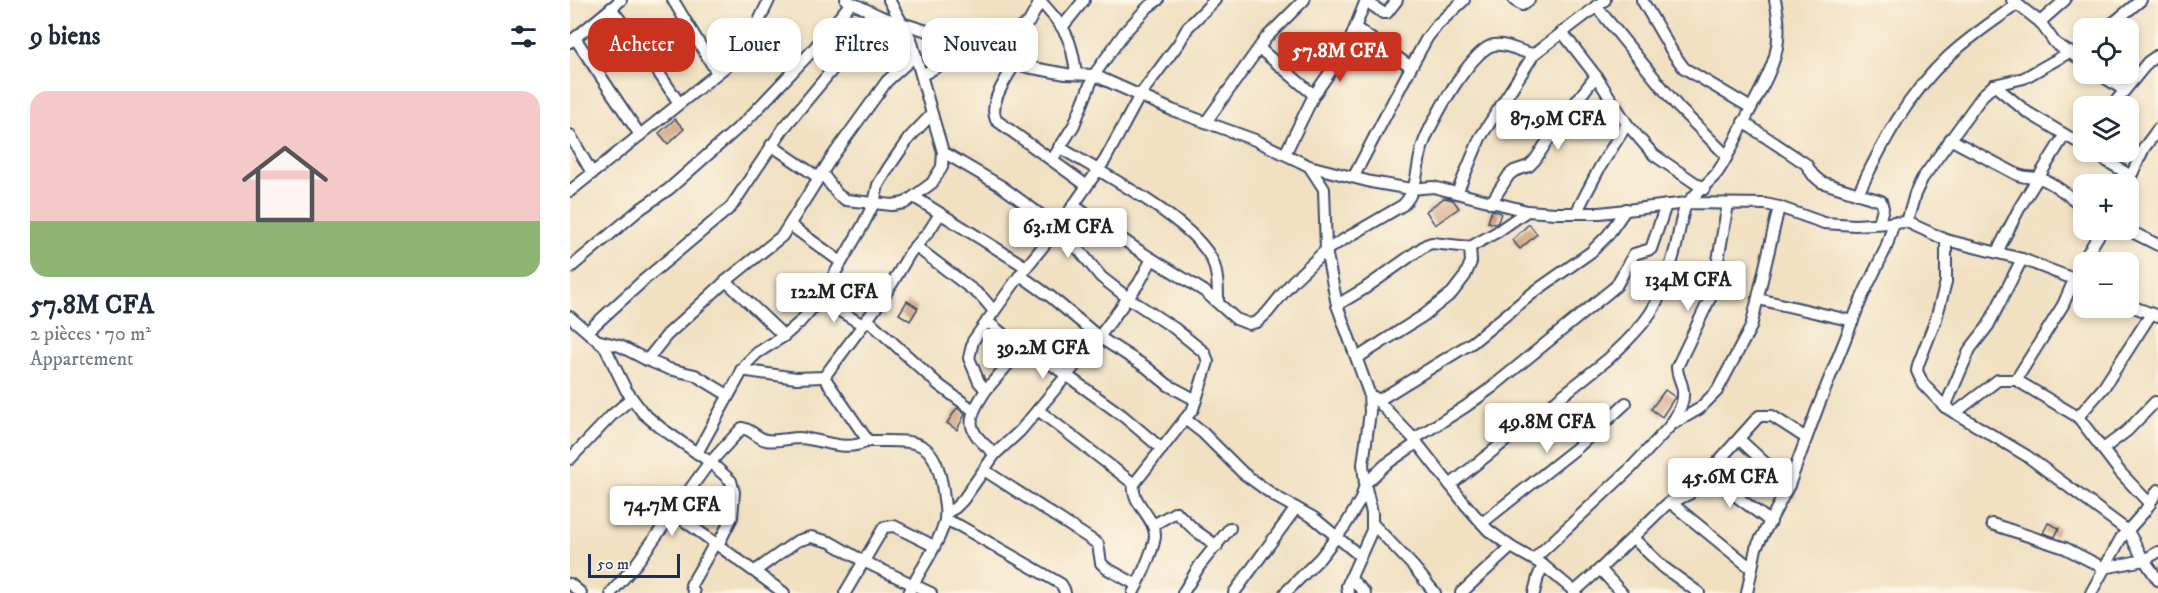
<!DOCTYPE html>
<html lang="fr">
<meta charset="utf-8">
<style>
body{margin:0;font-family:"IM FELL DW Pica",serif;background:#f6f6f7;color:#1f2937;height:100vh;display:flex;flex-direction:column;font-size:22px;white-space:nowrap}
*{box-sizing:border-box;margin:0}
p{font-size:20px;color:#747a83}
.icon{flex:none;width:33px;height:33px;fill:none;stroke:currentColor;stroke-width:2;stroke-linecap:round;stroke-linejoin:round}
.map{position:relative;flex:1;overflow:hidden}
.panel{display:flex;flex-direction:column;background:#fff;width:570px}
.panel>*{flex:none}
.banner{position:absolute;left:18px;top:18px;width:570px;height:54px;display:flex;gap:12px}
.buttons{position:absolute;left:1503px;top:18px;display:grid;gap:12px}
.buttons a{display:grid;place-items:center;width:66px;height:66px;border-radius:12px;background:#fff;box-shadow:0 3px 9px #0003;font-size:30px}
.scale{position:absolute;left:18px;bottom:15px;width:92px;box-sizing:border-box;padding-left:6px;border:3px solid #1b2f5e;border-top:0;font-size:16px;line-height:21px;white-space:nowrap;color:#1b2f5e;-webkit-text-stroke:4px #fcf5e5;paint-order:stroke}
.price{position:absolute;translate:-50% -51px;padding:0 14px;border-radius:6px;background:#fff;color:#222;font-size:20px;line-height:39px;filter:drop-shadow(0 2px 3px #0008)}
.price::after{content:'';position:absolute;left:50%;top:36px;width:18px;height:14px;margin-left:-9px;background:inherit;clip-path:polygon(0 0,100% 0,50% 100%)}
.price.selected{background:#c8321e;color:#fff}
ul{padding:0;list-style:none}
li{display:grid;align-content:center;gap:12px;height:318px;padding:0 30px}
li span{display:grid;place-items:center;height:186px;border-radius:18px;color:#555}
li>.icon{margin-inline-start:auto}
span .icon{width:108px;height:108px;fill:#fffc;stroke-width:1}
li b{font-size:26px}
h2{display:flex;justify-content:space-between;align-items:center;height:72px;padding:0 30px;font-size:26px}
.pill{padding:0 21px;border-radius:18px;background:#fff;box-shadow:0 3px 9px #0003;font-size:21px;line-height:54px}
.pill.selected{background:#c8321e;color:#fff}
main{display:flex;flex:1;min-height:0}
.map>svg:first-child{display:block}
</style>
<main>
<section class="panel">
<h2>9 biens<svg class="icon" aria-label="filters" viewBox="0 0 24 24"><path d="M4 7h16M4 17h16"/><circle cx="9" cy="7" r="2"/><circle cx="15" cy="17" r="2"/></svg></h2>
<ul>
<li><span style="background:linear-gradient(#f6c9c9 70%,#8fb573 0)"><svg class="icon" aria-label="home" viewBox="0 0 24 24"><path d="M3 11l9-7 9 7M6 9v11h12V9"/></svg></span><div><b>57.8M CFA</b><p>2 pièces · 70 m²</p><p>Appartement</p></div></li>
</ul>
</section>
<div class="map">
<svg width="1588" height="593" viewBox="0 0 1588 593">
<rect width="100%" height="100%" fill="#fcf5e5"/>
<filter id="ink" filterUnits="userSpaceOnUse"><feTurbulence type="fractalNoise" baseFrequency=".0167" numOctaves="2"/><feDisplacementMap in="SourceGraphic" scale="12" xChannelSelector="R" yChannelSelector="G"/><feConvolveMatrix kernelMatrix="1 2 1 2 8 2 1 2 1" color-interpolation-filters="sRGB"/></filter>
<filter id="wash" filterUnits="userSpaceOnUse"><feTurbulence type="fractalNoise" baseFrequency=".008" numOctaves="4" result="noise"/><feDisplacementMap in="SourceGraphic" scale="24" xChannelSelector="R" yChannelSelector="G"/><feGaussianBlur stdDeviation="1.35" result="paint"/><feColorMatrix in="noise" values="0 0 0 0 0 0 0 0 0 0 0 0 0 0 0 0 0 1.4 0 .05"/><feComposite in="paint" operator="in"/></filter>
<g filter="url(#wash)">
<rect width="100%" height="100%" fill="#f1e0c1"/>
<g id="blocks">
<g fill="#cd9a72">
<polygon points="105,119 114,129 98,144 89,133"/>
<polygon points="874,198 883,200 889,208 865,225 856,211"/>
<polygon points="922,210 931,213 928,222 925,224 918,222"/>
<polygon points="959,224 967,234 950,249 942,240"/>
<polygon points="337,301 348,308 340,321 329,314"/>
<polygon points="1095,390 1105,397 1092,417 1081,409"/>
<polygon points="387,408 395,414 387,430 377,423"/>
<polygon points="1478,523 1489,528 1485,537 1473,533"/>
</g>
</g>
</g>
<g filter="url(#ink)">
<use href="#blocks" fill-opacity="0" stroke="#3b4a6d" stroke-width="1.5"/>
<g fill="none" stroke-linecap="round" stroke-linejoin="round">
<defs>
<g id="street">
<polyline points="103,0 147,73"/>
<polyline points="276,0 312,17 386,40 457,67 496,74 524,75 602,110 685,140 739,166 801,182 841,189 863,187 957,211 985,213 1030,213 1117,203 1195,204 1209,207 1254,223 1285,225 1337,222 1376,240 1452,259 1514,283"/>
<polyline points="944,0 952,5 959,0"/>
<polyline points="1072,0 1103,53 1114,68 1181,108"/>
<polyline points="1442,0 1470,22 1485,43 1514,62"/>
<polyline points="796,1 813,13 817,13 827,0"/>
<path d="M471,2C495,28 502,38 506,74"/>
<polyline points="1026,6 1108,107 1157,156"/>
<polyline points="41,8 78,57 109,103"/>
<polyline points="1470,22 1495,0"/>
<polyline points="493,26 514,0"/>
<polyline points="1537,28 1571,0"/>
<polyline points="992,32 1026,76 1057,124 1075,145 1084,155 1134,189"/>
<polyline points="5,38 70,135"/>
<polyline points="0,42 51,0"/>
<polyline points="690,49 744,95"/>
<polyline points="414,52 459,22 471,0"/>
<path d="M445,63C437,79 418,102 426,120L516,185"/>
<polyline points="841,67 857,38 868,24 894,0"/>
<polyline points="1529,74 1554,90"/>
<polyline points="352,75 403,47"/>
<polyline points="1424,85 1457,112 1514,146"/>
<polyline points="1542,106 1578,62 1588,55"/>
<polyline points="636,122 696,38 734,0"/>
<polyline points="1173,122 1236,164 1243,175 1251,182 1311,201 1313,208 1309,223"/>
<polyline points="0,135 22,173"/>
<path d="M1380,139L1448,175C1458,179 1464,176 1472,179C1488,185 1500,198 1514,207"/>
<polyline points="201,145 249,178"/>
<path d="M489,147C528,171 626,221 643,262C648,275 648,289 648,303"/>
<path d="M373,152L431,186L475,218L510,251L531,277L558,298L604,328L635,353L638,362L623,409L564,484C560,502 585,517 585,535C585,547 569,582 563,593"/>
<polyline points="1522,152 1561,176 1556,184"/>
<polyline points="715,154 744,95 777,48 796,0"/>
<polyline points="482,160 504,125 524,75 554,33 578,7 588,0"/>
<polyline points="739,166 754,189 756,250 767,305 799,393 800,412 793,464 795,484 802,513 802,530 777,586 778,593"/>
<polyline points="252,173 268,195 276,200 322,205 335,203 362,183 372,167 373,152 362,114"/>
<polyline points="784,176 841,67 786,28"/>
<polyline points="1561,176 1574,148 1588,129"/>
<polyline points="0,191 169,56 180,40 199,0"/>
<polyline points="887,193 910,138 964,54 1035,0"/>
<path d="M1288,194C1312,144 1337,95 1378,57C1399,37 1424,21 1447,4"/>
<polyline points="344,197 456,267"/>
<polyline points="921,203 939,175 944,171 959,166 965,160 988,125 1026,76"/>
<path d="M503,205L571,252L634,291L666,319L679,324L687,322L697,313L723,281L756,250L833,205C849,189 846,165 853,145C860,123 902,48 924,45C938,43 951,53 964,54"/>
<polyline points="1006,213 1030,167 1057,124"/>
<polyline points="1337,222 1345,194 1352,179 1413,95 1424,85 1454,78 1500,52"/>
<polyline points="220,225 271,262"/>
<polyline points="1558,230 1588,245"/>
<polyline points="1376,240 1376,282 1366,319 1348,365 1347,371 1353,384 1375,407 1457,456 1558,531 1571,555 1588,580"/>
<polyline points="345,246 412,297 424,311"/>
<polyline points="1427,252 1450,207 1494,136"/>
<polyline points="0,268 69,210 99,189 176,121 242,51 281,3"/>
<polyline points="450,275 481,297 529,337 576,367 598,385 626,400"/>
<polyline points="156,281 214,336"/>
<polyline points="250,299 293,325"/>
<polyline points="1188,299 1283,321"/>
<polyline points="767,305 794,289 856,245 862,243 900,247 927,232 957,211"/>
<polyline points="1558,305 1588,316"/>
<polyline points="0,317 35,347 56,390 73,413 91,428 140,462 161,481 164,492 162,517 148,545"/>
<polyline points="297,319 369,385 403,410"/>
<polyline points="417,321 446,345 467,354 553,416 592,449"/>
<polyline points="18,331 75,279 161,207 213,129 272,58 301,13"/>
<polyline points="30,341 50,346 77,360 97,335 156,281 212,236 262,157 317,81 346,55"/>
<polyline points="787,358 853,316 882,293 895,276 901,262 900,247"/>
<polyline points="77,360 99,369 125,375 158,395"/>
<polyline points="171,370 226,378 254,377 305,309 323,282 340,253 359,231 370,214"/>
<path d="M254,377L298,441C346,441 365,436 373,491C374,503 378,515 373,527C365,551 349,571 339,593"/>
<polyline points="1446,380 1508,417 1550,472 1580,504"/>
<polyline points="416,390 452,348"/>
<polyline points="804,397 844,439 895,504 918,530 941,547 973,565 1004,591"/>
<polyline points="809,400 903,342 964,292 1021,252 1038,235 1056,209"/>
<polyline points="1375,407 1400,349 1418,326 1452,259"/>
<polyline points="468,410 564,484"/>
<polyline points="1385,413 1428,380 1446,380 1493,305 1511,264 1532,230"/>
<polyline points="1508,417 1534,387 1581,314"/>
<polyline points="615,419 633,433 673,473 706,497 744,518 790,556"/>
<path d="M1101,424C1109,412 1116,400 1112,386C1110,379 1107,374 1107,367L1142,294L1158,204"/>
<polyline points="844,439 895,407 921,388 1040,291 1046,286 1064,254 1081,249 1096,205"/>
<polyline points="1169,439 1219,485"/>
<polyline points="1533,449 1557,431 1585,402"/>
<polyline points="127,453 176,364 187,353 214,336 230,322 250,299 293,225 304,203 308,185 319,167 339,138 362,114 341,39 319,0"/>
<path d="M425,454C396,429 395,422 416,390L409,382L399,358L403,341L450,275L487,229L535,160L570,95L609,43L618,27L645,0"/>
<polyline points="0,459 42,415 61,399"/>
<polyline points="414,470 522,540 528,544 531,563 536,568 567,585"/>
<polyline points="1136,474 1201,522"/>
<path d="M880,485L1037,360C1080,321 1090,306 1105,250C1109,236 1110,219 1116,205C1119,199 1140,182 1147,173C1159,156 1166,138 1175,120C1197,76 1217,52 1205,0"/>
<polyline points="1100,502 1181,568"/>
<polyline points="102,512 145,543 121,585 124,593"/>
<polyline points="376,513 385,508 393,500 425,454 450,431 529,337 569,283 582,259"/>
<polyline points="376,520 390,526 491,584 494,589 495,593"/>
<polyline points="802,523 843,566 865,593"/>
<polyline points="912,523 1008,447 1056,403"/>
<polyline points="1422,524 1495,548 1534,568 1574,560 1588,552"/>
<polyline points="583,525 606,512 626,531 647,546"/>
<polyline points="1063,538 1093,567 1129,593"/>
<polyline points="145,543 214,593"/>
<polyline points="964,559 1061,468 1101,425 1129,409 1147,391 1181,327 1209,207"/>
<polyline points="1030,569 1052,593"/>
<polyline points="185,571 227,541 241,537 260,542 293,561 361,593"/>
<polyline points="780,578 795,593"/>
<polyline points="0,584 11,593"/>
<path d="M41,593L66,564L136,467L172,428C181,429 187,438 196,440C207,442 218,438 229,438C254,439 273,453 298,441"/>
<polyline points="275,593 314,527 324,526 364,546"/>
<polyline points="613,593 630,565 660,528"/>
<polyline points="664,593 726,508"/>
<polyline points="715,593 750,558 775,526 791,499 795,484 815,465 847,443"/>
<polyline points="891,593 941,547"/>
<polyline points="964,593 968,577 973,565"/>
<polyline points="1003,593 1030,569 1096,505 1119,494 1189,416 1202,416 1236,438"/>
<polyline points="1177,593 1186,548 1219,485 1248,407 1293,295 1316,248 1324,222"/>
<polyline points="1521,593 1551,538 1575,511 1588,490"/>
</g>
</defs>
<use href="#street" stroke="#3b4a6d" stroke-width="14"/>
<use href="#street" stroke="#fff" stroke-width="10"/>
</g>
</g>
</svg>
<div class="buttons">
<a><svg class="icon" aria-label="locate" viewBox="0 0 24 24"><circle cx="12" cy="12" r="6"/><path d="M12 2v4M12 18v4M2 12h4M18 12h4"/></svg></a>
<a><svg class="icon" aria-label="layers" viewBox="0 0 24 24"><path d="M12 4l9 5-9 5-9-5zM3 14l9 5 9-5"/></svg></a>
<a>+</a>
<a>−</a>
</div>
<div class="scale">50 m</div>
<b class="price selected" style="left:770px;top:83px">57.8M CFA</b>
<b class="price" style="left:988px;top:151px">87.9M CFA</b>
<b class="price" style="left:498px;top:259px">63.1M CFA</b>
<b class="price" style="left:1118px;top:312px">134M CFA</b>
<b class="price" style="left:264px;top:324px">122M CFA</b>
<b class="price" style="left:473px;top:380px">39.2M CFA</b>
<b class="price" style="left:977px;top:454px">49.8M CFA</b>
<b class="price" style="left:1160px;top:509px">45.6M CFA</b>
<b class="price" style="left:102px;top:537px">74.7M CFA</b>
<div class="banner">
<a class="pill selected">Acheter</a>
<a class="pill">Louer</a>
<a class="pill">Filtres</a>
<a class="pill">Nouveau</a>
</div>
</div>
</main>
